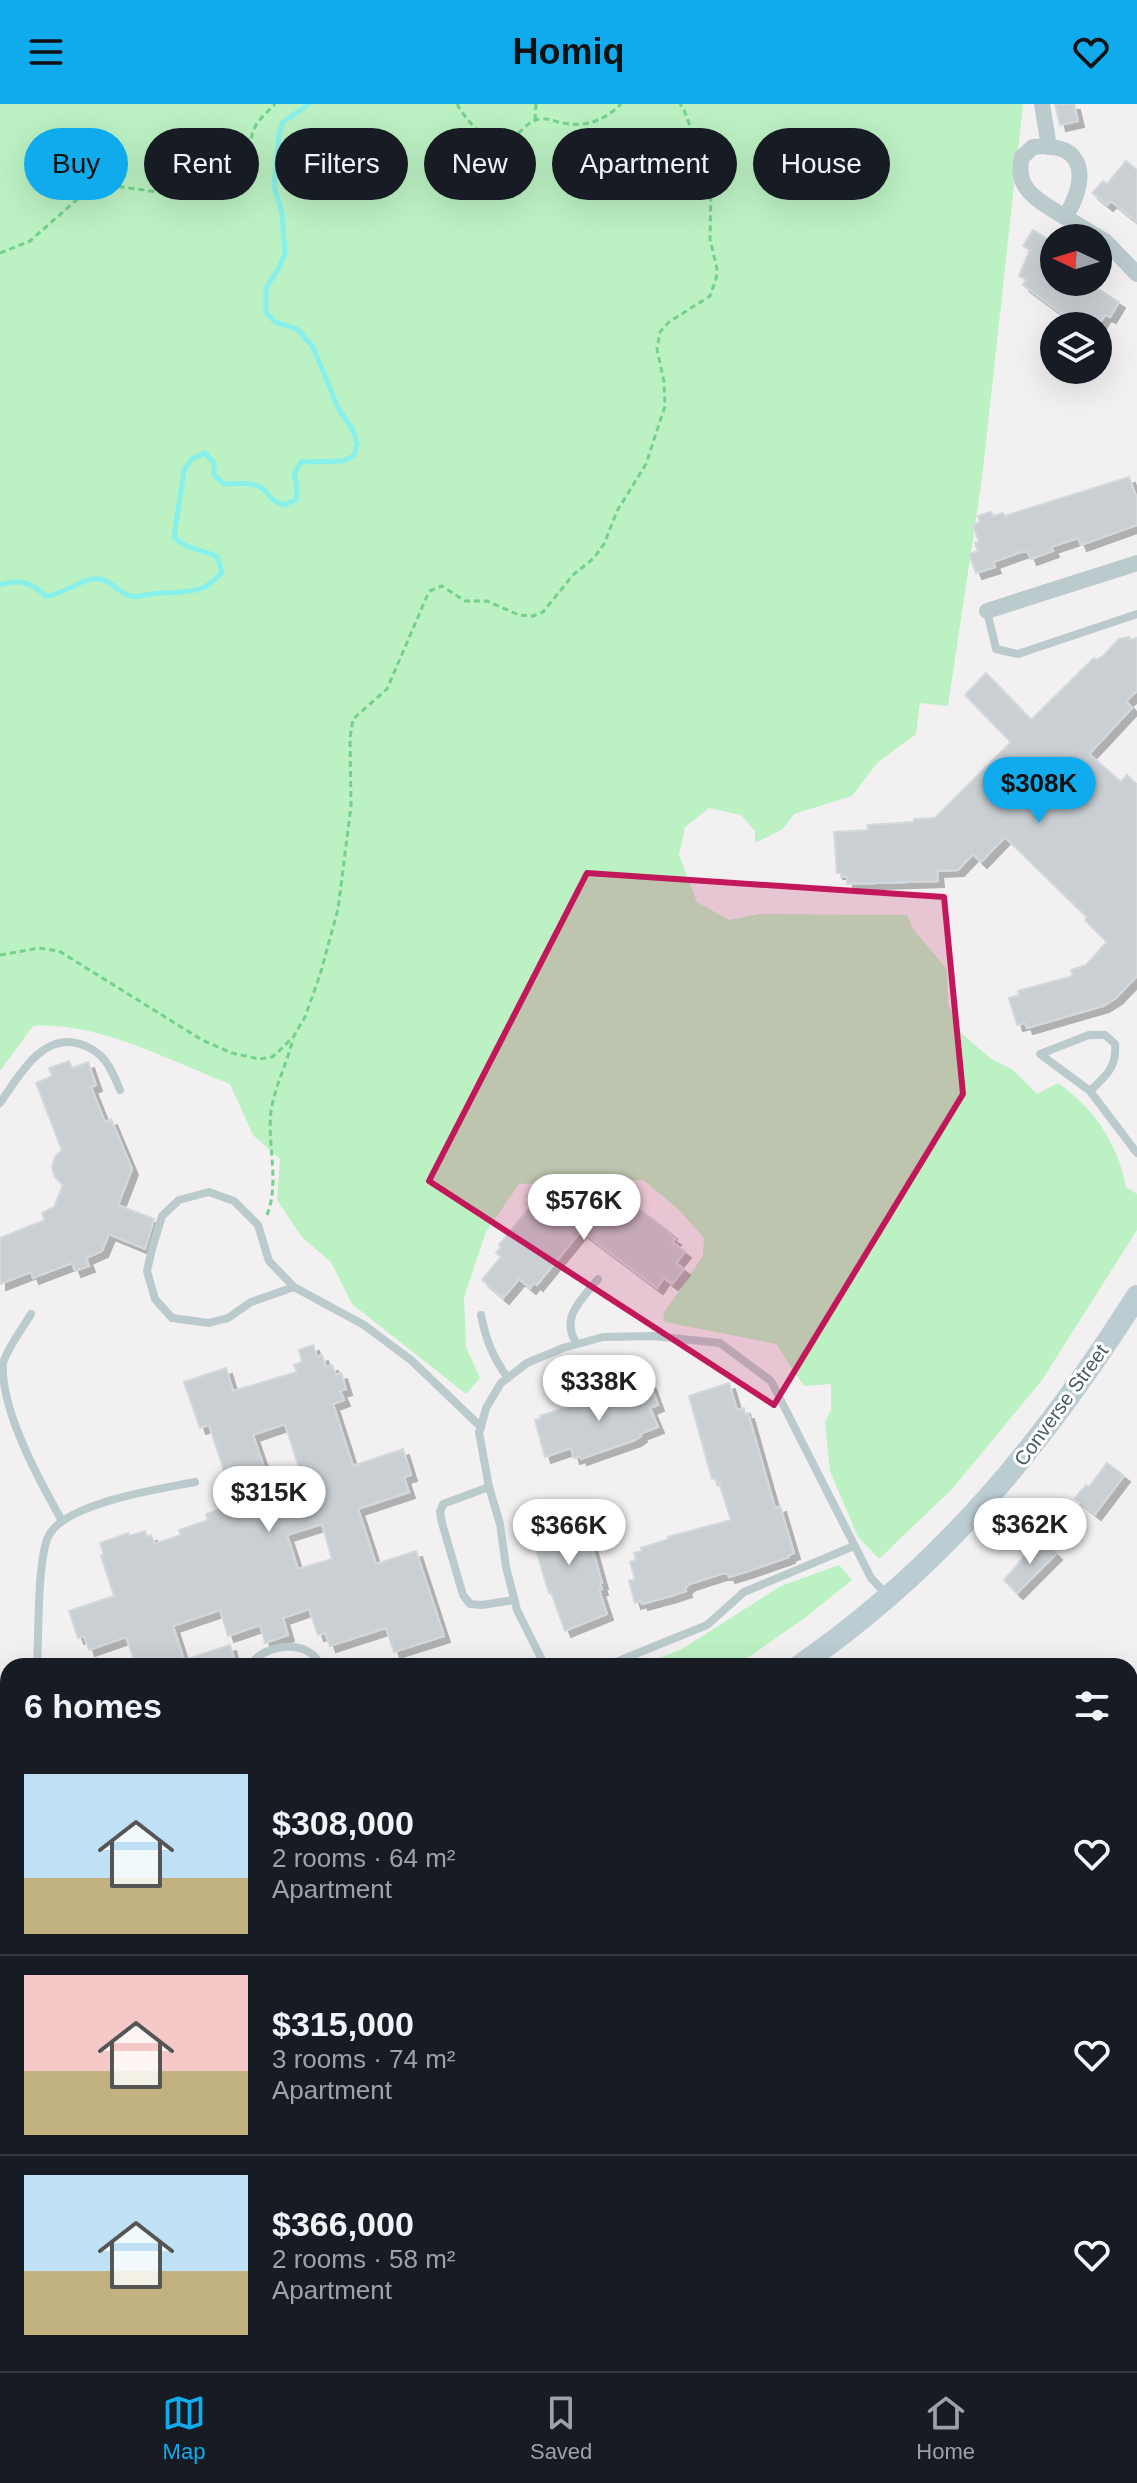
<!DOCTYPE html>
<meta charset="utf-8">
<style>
body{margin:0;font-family:Arial,sans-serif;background:#242831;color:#f1f3f6;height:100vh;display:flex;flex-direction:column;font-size:30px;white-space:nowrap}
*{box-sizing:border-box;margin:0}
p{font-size:26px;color:#9ea1a6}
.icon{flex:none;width:44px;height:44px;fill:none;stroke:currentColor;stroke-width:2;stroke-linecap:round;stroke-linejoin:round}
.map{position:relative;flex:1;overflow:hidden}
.details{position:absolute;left:0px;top:1554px;width:1138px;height:714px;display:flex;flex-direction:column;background:#171b24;border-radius:24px 24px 0 0;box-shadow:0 8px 32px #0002}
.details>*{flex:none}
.guide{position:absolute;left:24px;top:24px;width:1090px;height:72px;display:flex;gap:16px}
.needle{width:52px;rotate:274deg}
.buttons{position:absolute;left:1040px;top:120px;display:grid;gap:16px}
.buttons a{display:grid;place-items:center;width:72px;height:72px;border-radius:50%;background:#171b24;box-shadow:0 8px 32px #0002;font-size:40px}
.price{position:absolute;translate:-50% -68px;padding:0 18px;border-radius:28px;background:#fff;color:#222;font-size:26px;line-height:52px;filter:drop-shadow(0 2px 4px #0008)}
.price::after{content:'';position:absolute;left:50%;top:48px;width:24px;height:18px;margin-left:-12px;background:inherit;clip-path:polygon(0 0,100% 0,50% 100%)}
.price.active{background:#10abec;color:#111}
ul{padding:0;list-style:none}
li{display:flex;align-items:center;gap:24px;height:200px;padding:0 24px}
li+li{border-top:2px solid #363941}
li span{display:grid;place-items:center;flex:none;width:224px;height:160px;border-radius:0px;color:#555}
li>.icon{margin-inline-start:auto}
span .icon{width:96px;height:96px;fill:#fffc;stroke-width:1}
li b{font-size:34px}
h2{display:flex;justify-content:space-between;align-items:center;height:96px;padding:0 24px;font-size:34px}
.tag{padding:0 28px;border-radius:36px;background:#171b24;box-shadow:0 8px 32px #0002;font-size:28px;line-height:72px}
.tag.active{background:#10abec;color:#111}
header{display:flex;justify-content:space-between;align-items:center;height:104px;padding:0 24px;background:#10abec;color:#111;font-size:36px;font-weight:700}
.tab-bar{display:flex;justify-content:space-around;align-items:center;height:112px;border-top:2px solid #363941;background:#171b24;font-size:22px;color:#9ea1a6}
.tab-bar a{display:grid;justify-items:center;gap:4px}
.tab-bar .active{color:#10abec}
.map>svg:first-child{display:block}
</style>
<header><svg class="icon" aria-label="menu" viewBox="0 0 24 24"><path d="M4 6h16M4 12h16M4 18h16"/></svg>Homiq<svg class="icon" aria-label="heart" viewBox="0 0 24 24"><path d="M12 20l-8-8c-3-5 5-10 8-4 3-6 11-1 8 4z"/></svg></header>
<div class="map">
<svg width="1137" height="2267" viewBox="0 0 1137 2267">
<defs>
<filter id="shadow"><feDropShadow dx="6" dy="6" stdDeviation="0" flood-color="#0004"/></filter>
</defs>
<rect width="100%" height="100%" fill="#f2f0f0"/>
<g fill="#bcf1c3">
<path d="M0,0H1023L982,374L948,602L920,599L916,630L877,659L852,692L794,710L783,725L755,739V727L741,711L709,704L685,723L679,751L697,798L729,816L760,810L907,811L913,825L947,865L948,900L961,929L990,954L1013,966L1037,990L1058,979C1094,1004 1118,1040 1126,1083L1137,1090V1126L1042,1276L953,1384L879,1455L858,1433L830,1367L825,1318L831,1306V1280L804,1282L776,1240L665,1218L663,1210L703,1152L704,1134L679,1106L643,1076L519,1080L486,1128L464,1193L466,1243L480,1274L466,1290L352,1200L331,1158L302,1133L277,1096L280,1055L253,1031L230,980C171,957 96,917 33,922L0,967Z"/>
<polygon points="839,1461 852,1476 806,1513 736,1562 639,1562 682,1545 781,1482"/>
<polygon points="0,1678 8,1715 8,1850 5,1847 0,1851"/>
</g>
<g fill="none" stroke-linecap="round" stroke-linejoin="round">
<path stroke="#88f0ea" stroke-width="5" d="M0,481C20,474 31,479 46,492C65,490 77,477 93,475C108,473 115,485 127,491C133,494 139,492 145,491C163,487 185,491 202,484C210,481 216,475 222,468L217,453C201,444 187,447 174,433L184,366L192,355L205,349L214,359V371L224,380C237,380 253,377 263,385C272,393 269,395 283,401L296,396L297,383L294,370L301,358L342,357L354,352L357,339L353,326L338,304L313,243L297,225L275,218L266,209V184L280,162L285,149L282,109L274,83L279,30L283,18L309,0"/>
</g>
<g fill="#c9cfd3" stroke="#d3d8dc" stroke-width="2" fill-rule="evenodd" filter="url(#shadow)">
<polygon points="1055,0 1074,0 1078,17 1060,21"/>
<polygon points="1126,57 1137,66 1137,118 1111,97 1107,101 1092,89 1103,77 1107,80"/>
<polygon points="1033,126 1052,138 1049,141 1054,144 1054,178 1087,178 1119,198 1110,213 1105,211 1098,222 1060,222 1065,212 1023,181 1026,176 1019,172 1030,146 1023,142"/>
<polygon points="1129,373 1137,395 1137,421 1081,441 1078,434 1051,443 1053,447 1031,455 1028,448 1021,448 993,458 995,463 976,469 969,450 978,447 975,439 979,438 973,421 980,418 978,412 991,408 993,412 1003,409 1005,412"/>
<polygon points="1129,533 1129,536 1137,534 1137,587 1126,597 1132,604 1089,650 1121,678 1127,671 1137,681 1137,872 1116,894 1103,902 1027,924 1025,919 1017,921 1009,894 1019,891 1018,887 1073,872 1071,866 1086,861 1107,838 1085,816 1087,813 1005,733 981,758 973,750 958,766 937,767 938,777 847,780 847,773 841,773 841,769 837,769 834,728 868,726 867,721 914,718 914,715 935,714 1011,638 965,591 986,569 1031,616 1094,554 1096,556 1103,552 1119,535"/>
<polygon points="69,957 72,964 88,958 96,981 91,983 105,1018 111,1015 132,1065 118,1101 154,1115 145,1145 109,1130 102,1147 86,1154 89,1162 75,1167 72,1159 33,1174 31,1168 0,1180 0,1134 45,1116 42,1109 54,1103 63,1081 55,1073 52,1063 55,1053 62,1046 36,979 52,972 49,964"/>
<polygon points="614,1086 671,1129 669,1131 675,1135 672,1138 685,1148 676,1159 684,1165 672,1180 664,1174 657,1184 581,1127 537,1181 534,1179 530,1184 519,1175 503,1194 482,1176 501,1153 496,1149 501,1143 499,1141 534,1098 536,1099 540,1094 561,1111 578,1090 598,1106"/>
<path d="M313,1241L317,1253L322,1251L326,1263L332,1261L336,1271L341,1269L346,1285L340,1287L344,1296L333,1300L353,1362L403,1345L411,1371L404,1373L409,1388L358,1405L376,1460L416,1447L444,1532L394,1548L386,1524L330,1542L325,1529L318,1531L309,1505L283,1514L288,1531L265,1539L260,1521L228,1532L220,1506L173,1522L184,1556L230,1541L234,1555L228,1557L230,1562H140L138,1554L134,1555L126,1533L89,1546L84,1532L78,1534L69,1507L114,1492L101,1452L104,1451L100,1439L128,1429L129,1432L145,1427L147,1433L151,1431L154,1440L181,1431L179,1426L208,1416L206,1410L235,1400L209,1321L200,1324L184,1278L226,1264L233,1287L297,1268L294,1261L302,1258L299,1246ZM285,1320L303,1376L272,1387L253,1331ZM322,1420L332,1455L298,1465L287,1431Z"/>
<polygon points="644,1279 650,1279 658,1301 650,1304 658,1323 640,1330 641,1332 635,1336 581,1355 580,1352 574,1354 571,1344 545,1353 535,1316 541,1315 540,1312"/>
<polygon points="729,1279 737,1306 744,1304 745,1310 748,1309 775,1404 780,1402 794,1449 789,1451 789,1453 749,1467 729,1473 728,1470 721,1470 690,1480 685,1484 686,1487 671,1492 642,1500 641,1497 635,1499 629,1477 635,1475 630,1458 636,1456 634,1449 642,1447 641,1444 669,1435 668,1433 731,1416 719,1379 717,1380 715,1374 712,1375 689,1292"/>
<polygon points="1107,1359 1124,1372 1095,1410 1075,1394 1086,1381 1089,1383"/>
<polygon points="571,1398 580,1427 584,1426 587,1437 590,1436 602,1479 600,1479 602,1485 599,1486 607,1510 565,1527 551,1488 549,1489 536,1446 538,1445 536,1439 540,1437 533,1415 535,1414 534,1410"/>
<polygon points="1040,1434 1056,1450 1017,1489 1004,1476"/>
</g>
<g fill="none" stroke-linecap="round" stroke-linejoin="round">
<g stroke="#73d189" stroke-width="3" stroke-dasharray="6 4" stroke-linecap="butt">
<path d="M457,0C465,14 481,34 498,38C516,41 523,17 540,15C547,14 552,16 558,18C585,24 602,18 621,0"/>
<polyline points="535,16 536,0"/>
<path d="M0,149L30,137L80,93L108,81L172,90L236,92C261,70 244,50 254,25C258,15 268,8 275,0"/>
<polyline points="0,851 39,844 59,847 202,936 232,949 259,955 272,953 278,948 294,932 305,913 320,871 338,805 351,702 350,634 353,615 387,585 427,492 430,487 442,482 465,497 487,497 519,511 533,512 543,508 573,471 594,454 604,440 617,407 646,360 665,302 664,278 657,245 660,228 669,218 710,192 716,175 717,165 710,135 711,86 706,64 684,6 680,0"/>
<path d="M267,1111C280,1078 267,1042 271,1007C275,982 287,959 293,935"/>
</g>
<g stroke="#bbcacd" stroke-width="8">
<polyline points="987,507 996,545 1018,550 1137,510"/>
<path d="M1090,987C1106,972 1117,963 1115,940L1105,931H1089L1040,950L1090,987L1137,1049"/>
<path d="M0,999C19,972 42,928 80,940C104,947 111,964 120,986"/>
<polyline points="294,1183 251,1198 228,1214 209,1219 172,1214 155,1195 147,1167 152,1145 162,1112 179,1096 209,1088 234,1097 258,1121 269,1157 294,1183 364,1221 411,1256 481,1323 486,1304 501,1279 527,1259 563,1244 603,1233 653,1232 720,1239 771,1277 871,1474 888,1492"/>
<path d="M31,1210C22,1225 8,1243 3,1259C0,1305 39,1376 61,1415"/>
<path d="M481,1211C486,1236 493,1254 508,1274"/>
<path d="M577,1240C559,1214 582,1195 598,1175"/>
<polyline points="481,1323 479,1328 489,1383 500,1420 506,1463 517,1506 545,1562"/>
<polyline points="489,1383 443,1400 440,1408 442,1419 463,1491 470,1500 482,1501 514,1496"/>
<path d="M37,1562C39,1531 37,1459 48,1433C63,1399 160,1385 195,1378"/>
<path d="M250,1562C263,1539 311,1534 320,1562"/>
<polyline points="606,1562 707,1521 744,1488 854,1442"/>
</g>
<g stroke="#bbcacd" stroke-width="16">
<polyline points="1042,0 1049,43"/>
<path d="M1033,43C1088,37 1088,77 1065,113C1041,98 1013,86 1022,53Z"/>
<polyline points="1065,113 1105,137 1137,170"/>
<polyline points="987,507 1137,459"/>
<polyline points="1130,1949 1137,1948"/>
<polyline points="89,2267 96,2260"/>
</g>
<polyline stroke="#bbcacd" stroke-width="18" points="1130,1660 1137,1659"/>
<g stroke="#bbccd2" stroke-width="22">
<path d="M799,1562C943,1462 1044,1339 1137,1192"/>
<polyline points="0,1948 8,1942"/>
</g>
</g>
<path fill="#c2185b" fill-opacity="0.2" stroke="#c2185b" stroke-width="6" stroke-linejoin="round" d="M587,769L944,793L963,990L774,1301L429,1077Z"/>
<g text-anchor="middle" stroke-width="6" stroke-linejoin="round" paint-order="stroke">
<g font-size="20" fill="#475a5e" stroke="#fff">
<text transform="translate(1061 1301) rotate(-54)" y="7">Converse Street</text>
</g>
</g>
</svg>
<div class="buttons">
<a><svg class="needle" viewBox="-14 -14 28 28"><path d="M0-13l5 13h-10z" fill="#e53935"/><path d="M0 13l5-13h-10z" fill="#9ea1a6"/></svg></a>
<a><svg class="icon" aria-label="layers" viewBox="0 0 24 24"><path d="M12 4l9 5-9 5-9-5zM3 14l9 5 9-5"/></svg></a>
</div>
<b class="price active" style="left:1039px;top:721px">$308K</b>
<b class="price" style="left:584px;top:1138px">$576K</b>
<b class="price" style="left:599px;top:1319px">$338K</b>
<b class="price" style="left:269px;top:1430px">$315K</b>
<b class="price" style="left:1030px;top:1462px">$362K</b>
<b class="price" style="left:569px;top:1463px">$366K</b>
<div class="guide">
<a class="tag active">Buy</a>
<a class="tag">Rent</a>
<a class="tag">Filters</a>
<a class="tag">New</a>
<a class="tag">Apartment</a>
<a class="tag">House</a>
</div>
<section class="details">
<h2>6 homes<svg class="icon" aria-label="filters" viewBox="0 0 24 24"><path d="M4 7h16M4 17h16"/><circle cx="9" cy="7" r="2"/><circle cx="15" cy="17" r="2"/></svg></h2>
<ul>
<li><span style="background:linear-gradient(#bfe0f5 65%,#c2b280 0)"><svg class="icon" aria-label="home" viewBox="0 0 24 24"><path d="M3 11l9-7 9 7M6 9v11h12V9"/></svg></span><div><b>$308,000</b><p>2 rooms · 64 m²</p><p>Apartment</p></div><svg class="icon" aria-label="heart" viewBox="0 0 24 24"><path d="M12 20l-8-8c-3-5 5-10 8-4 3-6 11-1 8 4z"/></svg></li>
<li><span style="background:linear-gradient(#f6c9c9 60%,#c2b280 0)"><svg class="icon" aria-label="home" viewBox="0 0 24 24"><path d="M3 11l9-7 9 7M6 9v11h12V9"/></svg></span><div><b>$315,000</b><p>3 rooms · 74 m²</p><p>Apartment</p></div><svg class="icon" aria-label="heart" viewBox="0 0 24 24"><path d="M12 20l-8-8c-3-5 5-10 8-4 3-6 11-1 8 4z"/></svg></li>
<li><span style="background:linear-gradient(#bfe0f5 60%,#c2b280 0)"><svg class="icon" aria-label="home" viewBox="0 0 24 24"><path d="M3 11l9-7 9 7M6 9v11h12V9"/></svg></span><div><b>$366,000</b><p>2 rooms · 58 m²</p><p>Apartment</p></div><svg class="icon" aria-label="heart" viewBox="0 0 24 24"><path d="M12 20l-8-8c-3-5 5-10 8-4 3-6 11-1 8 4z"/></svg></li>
</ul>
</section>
</div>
<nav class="tab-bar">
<a class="active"><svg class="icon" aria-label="map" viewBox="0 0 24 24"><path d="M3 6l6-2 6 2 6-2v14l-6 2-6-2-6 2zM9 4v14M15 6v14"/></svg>Map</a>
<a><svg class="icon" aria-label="saved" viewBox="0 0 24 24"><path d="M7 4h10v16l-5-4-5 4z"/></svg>Saved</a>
<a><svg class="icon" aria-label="home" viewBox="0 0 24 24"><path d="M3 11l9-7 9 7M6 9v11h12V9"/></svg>Home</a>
</nav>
